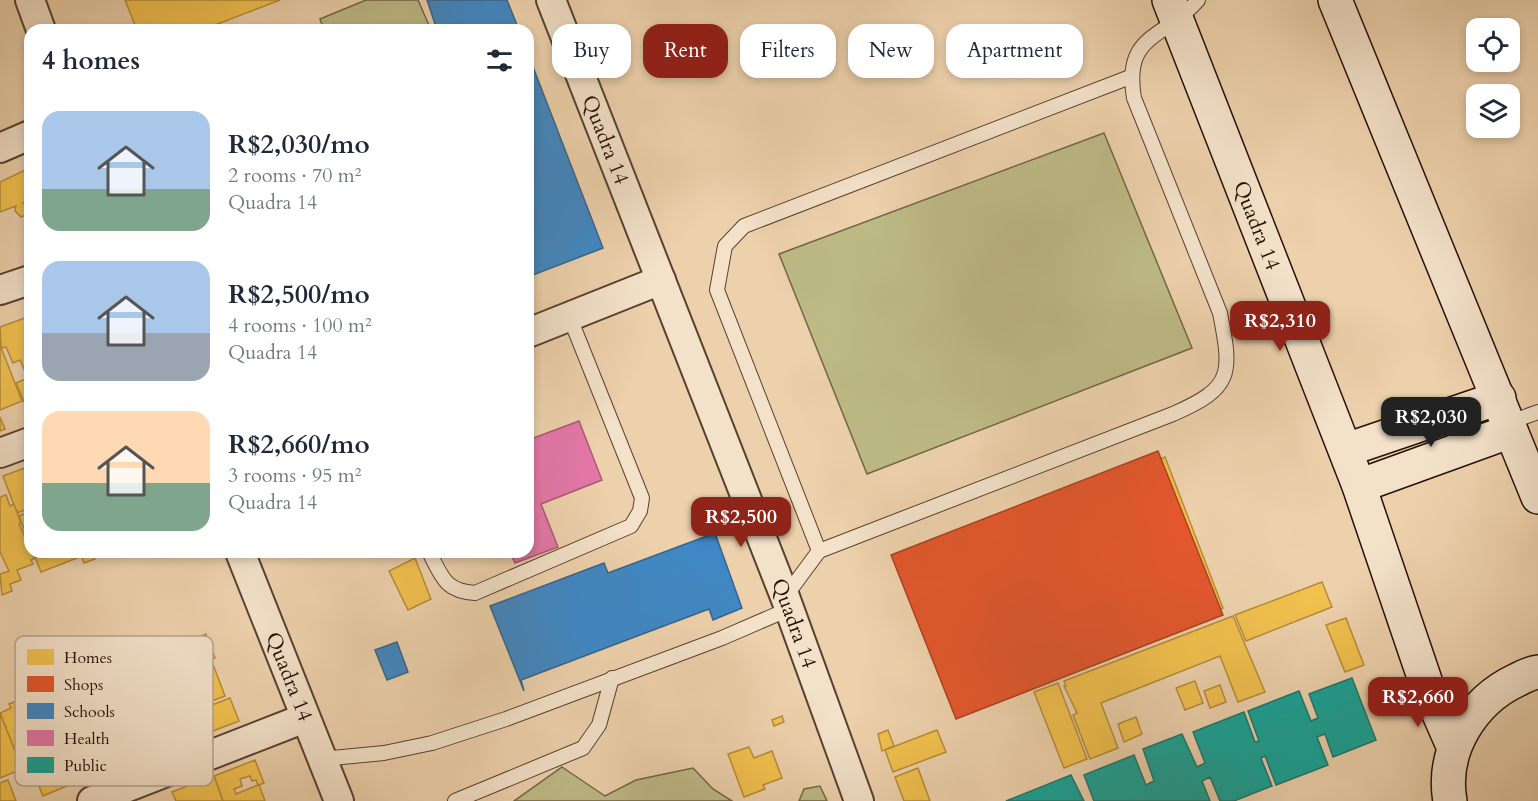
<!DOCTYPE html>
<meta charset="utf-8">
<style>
body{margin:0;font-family:Cardo,serif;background:#f2f2f3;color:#1f2937;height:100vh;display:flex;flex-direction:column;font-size:22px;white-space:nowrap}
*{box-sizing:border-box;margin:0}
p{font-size:20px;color:#747a83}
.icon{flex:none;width:33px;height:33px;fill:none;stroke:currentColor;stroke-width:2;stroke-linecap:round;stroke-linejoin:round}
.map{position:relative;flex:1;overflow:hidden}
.side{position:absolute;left:24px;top:24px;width:510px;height:534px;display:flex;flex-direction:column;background:#fff;border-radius:18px;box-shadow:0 3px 9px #0003}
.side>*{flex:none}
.banner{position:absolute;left:552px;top:24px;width:570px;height:54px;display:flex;gap:12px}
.tools{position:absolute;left:1466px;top:18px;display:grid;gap:12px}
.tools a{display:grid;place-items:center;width:54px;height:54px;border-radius:12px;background:#fff;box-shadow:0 3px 9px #0003;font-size:30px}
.price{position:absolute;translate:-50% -51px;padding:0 14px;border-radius:12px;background:#8f2418;color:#fff;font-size:20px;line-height:39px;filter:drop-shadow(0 2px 3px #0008)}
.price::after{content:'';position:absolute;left:50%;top:36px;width:18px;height:14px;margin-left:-9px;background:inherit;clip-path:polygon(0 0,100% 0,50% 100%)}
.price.on{background:#222;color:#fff}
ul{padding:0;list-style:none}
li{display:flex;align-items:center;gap:18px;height:150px;padding:0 18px}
li span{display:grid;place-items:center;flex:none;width:168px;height:120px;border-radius:18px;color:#555}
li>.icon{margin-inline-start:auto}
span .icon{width:72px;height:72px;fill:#fffc;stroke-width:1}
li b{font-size:26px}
h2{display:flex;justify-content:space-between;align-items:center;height:72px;padding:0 18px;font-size:26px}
.chip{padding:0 21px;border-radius:18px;background:#fff;box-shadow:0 3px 9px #0003;font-size:21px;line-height:54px}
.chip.on{background:#8f2418;color:#fff}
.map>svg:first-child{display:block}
</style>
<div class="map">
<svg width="1538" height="801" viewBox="0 0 1538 801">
<rect width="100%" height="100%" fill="#edd1ac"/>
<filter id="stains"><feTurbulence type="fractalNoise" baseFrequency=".00333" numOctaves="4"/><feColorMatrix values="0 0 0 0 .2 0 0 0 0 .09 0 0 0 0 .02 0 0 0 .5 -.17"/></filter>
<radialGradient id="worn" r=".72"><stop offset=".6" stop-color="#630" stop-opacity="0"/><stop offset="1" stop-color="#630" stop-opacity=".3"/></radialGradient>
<g fill="#bdba86" stroke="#726646" stroke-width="1.5">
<polygon points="366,0 418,0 431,30 324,30 320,19"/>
<polygon points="1104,133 1192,348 867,474 779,254"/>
<polygon points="562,767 605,796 636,780 693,768 713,789 732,801 514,801"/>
<polygon points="820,786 827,801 799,801 804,789"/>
</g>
<g fill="#f2c14e" stroke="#b58c38" stroke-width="1.5" fill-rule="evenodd">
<polygon points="125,0 280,0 202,30 137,30"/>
<polygon points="27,169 30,177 30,200 23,203 27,205 26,215 21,217 15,211 16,206 0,212 0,182"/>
<polygon points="30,316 30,410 28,411 16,383 28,378 20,360 13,363 6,347 1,348 0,327"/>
<polygon points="0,345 22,401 0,410"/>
<polygon points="0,417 5,429 0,431"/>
<polygon points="1165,457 1223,608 1190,621 1189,619 1181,625 1172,625 1173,627 970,706 912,555 1115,477 1116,480 1122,474 1132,473 1132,470"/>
<polygon points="30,466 30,508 17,513 3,476"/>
<polygon points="6,495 10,506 14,504 21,523 19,524 35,558 31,560 33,564 17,570 21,580 10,584 12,591 2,595 0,574 9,571 0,552 0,497"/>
<polygon points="30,512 30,545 19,516"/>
<polygon points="33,552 80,552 82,556 41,572"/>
<polygon points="80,552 92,552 95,559 84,563"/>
<polygon points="415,558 431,599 408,610 389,571"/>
<polygon points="1322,582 1332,607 1246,641 1235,615"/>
<polygon points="1233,616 1265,692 1238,702 1220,656 1101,703 1118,748 1090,759 1073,715 1077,713 1064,686 1066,686 1064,681"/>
<polygon points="1346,618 1364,665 1345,672 1326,625"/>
<polygon points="206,634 215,658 211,659 225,696 188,710 180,690 192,685 187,670 174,675 165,650"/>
<polygon points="1195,681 1203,703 1185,710 1176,688"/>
<polygon points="1058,683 1087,759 1064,768 1034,692"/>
<polygon points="1220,685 1226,702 1210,708 1204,691"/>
<polygon points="39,692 74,783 43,796 36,779 40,776 27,782 0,713 11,708 9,704"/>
<polygon points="230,698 239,721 213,731 204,708"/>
<polygon points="0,713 22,769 0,778"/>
<polygon points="782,716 784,722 774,726 772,720"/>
<polygon points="1136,717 1142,734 1124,742 1118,724"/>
<polygon points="888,730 894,746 882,751 878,734"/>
<polygon points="937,730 946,752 893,772 885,750"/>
<polygon points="749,747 754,758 772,751 782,778 763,785 765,789 744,797 728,754"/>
<path d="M255,760L264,783L259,785L265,801H223L214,776ZM250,776L252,781L256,780L258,785L236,794L234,789L242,786L240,779Z"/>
<polygon points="918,768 930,801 904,801 895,777"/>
<polygon points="214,776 223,801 176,801 172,792"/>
<polygon points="8,780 16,801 0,801 0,783"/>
</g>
<polygon fill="#e4572e" stroke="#ab4222" stroke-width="1.5" points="1158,451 1223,615 956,719 891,555"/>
<g fill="#3f88c5" stroke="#38648b" stroke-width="1.5">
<polygon points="427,0 507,0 519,30 437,30"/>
<polygon points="528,54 603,248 528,277"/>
<polygon points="715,533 742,608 713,620 709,609 632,638 521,680 524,691 490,606 604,563 608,573"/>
<polygon points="397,642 408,672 387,680 375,650"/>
</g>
<polygon fill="#e377a8" stroke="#ab5877" stroke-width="1.5" points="579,421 602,480 541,504 558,547 515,563 510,552 528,552 528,440"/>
<g fill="#17a398" stroke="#1c776c" stroke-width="1.5">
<polygon points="1352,678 1376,740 1333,757 1325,734 1317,737 1328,765 1276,785 1265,756 1261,758 1272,786 1234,801 1220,801 1210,777 1202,781 1210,801 1094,801 1084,775 1134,755 1146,785 1154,781 1143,749 1182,734 1197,767 1205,763 1193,732 1244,712 1255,742 1259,741 1248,711 1299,691 1311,721 1318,718 1309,694"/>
<polygon points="1071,775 1084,801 1006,801"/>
</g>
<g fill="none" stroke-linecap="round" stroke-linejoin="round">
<defs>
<g id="service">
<path d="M1130,77L744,226L725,246L717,290L819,551L1173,414C1233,388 1232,374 1220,313L1134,98C1123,33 1164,40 1198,0"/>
<polyline points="1508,423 1538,412"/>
<path d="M429,552C442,576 444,591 475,593L631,526L640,511L642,498L570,318"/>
<polyline points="785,597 819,551"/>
<polyline points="322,759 384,753 432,743 506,719 722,638 789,609"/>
<polyline points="455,801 583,748 599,725 612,678"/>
</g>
<g id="minor">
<polyline points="30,0 41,30"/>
<path id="s1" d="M551,0L785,597L859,801"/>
<polyline points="0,148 30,135"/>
<polyline points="0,290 30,280"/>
<polyline points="528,333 661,280"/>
<polyline points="0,453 30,442"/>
<path id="s2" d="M240,552L339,801"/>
<polyline points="92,801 305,718"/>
</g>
<g id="secondary">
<path id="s3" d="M1169,0L1359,486L1428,689L1454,748"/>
<polyline points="1335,0 1538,497"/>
<polyline points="1346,450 1499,398"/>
<polyline points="1359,486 1511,431"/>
<path d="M1450,801C1441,751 1472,701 1517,680C1523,677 1530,673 1538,672"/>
</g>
</defs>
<use href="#service" stroke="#58412f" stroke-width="16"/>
<use href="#minor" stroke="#58412f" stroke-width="32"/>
<use href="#secondary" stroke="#271105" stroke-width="36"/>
<use href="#service" stroke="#f3e1c9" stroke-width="14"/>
<use href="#minor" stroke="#f3e1c9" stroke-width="28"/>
<use href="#secondary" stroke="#f3e1c9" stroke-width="33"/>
</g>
<g text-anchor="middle" stroke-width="6" stroke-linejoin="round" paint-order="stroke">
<g font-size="21" fill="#271105" stroke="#f3e1c9">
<text dy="7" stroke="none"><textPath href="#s1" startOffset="150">Quadra 14</textPath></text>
<text dy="7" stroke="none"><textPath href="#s3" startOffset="242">Quadra 14</textPath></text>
<text dy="7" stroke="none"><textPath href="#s1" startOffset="669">Quadra 14</textPath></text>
<text dy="7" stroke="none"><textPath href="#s2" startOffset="134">Quadra 14</textPath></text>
</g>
</g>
<rect x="15" y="636" width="198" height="150" rx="9" fill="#f3e1c9" stroke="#b6a38e" stroke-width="1.5"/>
<rect x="27" y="649" width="27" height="16" fill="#f2c14e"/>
<rect x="27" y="676" width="27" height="16" fill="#e4572e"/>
<rect x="27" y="703" width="27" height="16" fill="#3f88c5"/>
<rect x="27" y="730" width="27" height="16" fill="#e377a8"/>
<rect x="27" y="757" width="27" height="16" fill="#17a398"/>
<g font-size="16" fill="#271105">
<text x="64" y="663">Homes</text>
<text x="64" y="690">Shops</text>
<text x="64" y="717">Schools</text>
<text x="64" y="744">Health</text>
<text x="64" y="771">Public</text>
</g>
<rect width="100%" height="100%" filter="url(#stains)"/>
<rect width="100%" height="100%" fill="url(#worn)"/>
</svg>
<div class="tools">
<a><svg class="icon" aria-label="locate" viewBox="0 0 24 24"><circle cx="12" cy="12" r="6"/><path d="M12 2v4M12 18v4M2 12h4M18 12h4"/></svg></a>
<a><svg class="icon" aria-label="layers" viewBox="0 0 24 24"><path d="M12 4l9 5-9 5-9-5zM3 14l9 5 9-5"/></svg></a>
</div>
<b class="price" style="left:1280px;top:352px">R$2,310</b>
<b class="price on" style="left:1431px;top:448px">R$2,030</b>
<b class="price" style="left:741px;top:548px">R$2,500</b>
<b class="price" style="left:1418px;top:728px">R$2,660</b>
<div class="banner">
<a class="chip">Buy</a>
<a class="chip on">Rent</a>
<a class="chip">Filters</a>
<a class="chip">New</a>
<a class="chip">Apartment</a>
</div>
<section class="side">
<h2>4 homes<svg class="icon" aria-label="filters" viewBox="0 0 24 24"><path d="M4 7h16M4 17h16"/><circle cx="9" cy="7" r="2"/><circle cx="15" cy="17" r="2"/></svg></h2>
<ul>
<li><span style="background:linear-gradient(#a9c7e8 65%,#7fa58c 0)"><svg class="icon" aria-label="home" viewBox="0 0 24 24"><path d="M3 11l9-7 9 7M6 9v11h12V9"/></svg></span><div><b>R$2,030/mo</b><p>2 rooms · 70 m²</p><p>Quadra 14</p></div></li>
<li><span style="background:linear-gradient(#a9c7e8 60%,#9aa5b1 0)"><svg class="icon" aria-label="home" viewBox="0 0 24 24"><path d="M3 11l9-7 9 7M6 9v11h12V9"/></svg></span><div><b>R$2,500/mo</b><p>4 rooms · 100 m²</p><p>Quadra 14</p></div></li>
<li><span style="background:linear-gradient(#ffd9b3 60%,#7fa58c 0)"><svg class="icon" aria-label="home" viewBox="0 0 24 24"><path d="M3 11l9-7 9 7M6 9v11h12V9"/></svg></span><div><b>R$2,660/mo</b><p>3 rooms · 95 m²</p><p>Quadra 14</p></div></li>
</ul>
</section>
</div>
